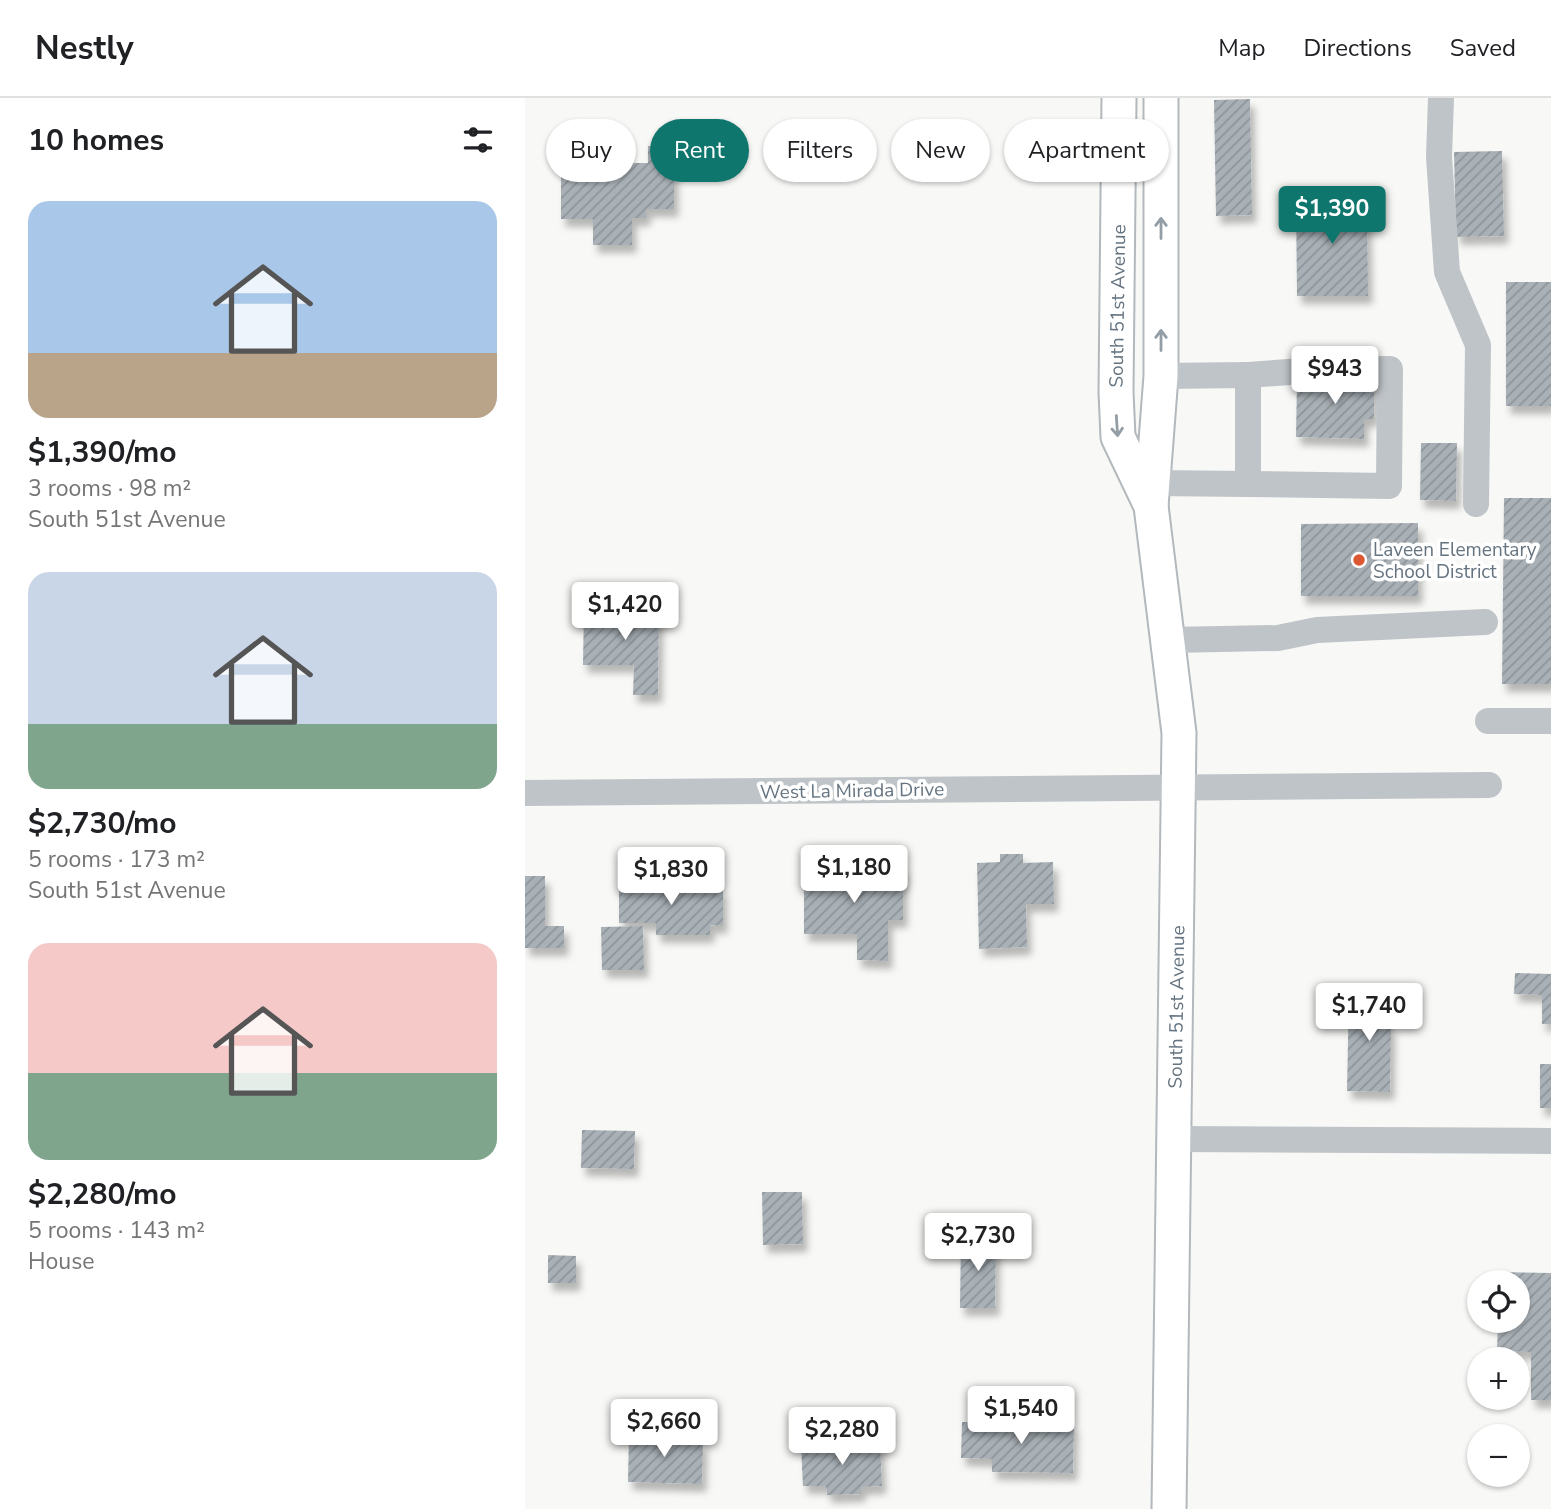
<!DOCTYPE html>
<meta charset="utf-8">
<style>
body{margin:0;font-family:"Nunito Sans",sans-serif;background:#f6f6f6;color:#202124;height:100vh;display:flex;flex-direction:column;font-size:26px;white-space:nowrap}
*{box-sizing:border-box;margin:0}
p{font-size:23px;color:#757577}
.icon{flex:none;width:38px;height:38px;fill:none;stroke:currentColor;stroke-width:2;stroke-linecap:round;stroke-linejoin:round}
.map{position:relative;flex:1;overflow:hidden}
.drawer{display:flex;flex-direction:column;background:#fff;width:525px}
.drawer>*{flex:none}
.banner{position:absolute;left:21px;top:21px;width:665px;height:63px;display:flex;gap:14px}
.buttons{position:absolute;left:942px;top:1172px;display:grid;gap:14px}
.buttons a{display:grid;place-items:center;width:63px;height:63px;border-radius:50%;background:#fff;box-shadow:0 2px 5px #0004;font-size:35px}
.price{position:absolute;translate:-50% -60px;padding:0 16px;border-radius:7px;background:#fff;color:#222;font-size:23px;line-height:46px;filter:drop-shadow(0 2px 4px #0008)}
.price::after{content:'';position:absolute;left:50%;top:42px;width:21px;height:16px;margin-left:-10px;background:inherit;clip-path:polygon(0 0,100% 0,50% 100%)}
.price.active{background:#0f766e;color:#fff}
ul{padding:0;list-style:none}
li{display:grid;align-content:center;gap:14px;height:371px;padding:0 28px}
li span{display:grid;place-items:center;height:217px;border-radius:21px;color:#555}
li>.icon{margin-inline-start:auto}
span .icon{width:126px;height:126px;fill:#fffc;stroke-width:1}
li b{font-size:30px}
h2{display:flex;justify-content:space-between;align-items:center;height:84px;padding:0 28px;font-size:30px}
.chip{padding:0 24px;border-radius:32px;background:#fff;box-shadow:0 2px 5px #0004;font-size:24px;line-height:63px}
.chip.active{background:#0f766e;color:#fff}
header{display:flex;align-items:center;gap:42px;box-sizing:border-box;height:98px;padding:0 35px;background:#fff;border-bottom:2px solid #e0e0e0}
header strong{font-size:33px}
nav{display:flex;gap:38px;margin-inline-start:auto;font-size:24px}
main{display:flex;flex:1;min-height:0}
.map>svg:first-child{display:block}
</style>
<header>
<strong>Nestly</strong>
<nav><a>Map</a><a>Directions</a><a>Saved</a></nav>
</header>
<main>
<section class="drawer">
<h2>10 homes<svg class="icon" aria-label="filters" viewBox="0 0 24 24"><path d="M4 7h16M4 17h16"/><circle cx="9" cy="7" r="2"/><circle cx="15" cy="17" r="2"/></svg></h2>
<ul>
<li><span style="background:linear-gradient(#a9c7e8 70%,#b9a48a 0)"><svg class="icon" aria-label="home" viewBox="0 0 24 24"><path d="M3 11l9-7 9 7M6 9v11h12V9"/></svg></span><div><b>$1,390/mo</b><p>3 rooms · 98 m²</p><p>South 51st Avenue</p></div></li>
<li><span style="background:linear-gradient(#c9d6e8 70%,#7fa58c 0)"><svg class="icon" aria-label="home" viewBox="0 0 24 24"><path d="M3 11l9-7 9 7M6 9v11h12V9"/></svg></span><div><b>$2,730/mo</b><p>5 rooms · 173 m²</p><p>South 51st Avenue</p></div></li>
<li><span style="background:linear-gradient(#f6c9c9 60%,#7fa58c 0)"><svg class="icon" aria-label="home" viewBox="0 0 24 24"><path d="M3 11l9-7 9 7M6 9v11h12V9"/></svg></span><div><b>$2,280/mo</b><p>5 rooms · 143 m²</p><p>House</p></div></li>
</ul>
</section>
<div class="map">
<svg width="1026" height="1411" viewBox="0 0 1026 1411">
<defs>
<pattern id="building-hatch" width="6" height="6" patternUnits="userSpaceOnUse" patternTransform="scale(1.75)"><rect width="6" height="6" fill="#a9b1b7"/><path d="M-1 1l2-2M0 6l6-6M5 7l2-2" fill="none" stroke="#8d959a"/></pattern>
<filter id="shadow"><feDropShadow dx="4.5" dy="8" stdDeviation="3.5" flood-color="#0004"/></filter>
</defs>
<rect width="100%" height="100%" fill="#f8f8f6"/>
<g fill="url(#building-hatch)" filter="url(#shadow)">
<polygon points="725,1 727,117 691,118 689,2"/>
<polygon points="65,42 83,42 83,53 100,53 100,65 123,65 123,48 149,48 149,111 121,111 121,120 107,120 107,147 68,147 68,121 36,121 36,49 65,49"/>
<polygon points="977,53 979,138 931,139 929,54"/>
<polygon points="771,99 842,99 843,198 772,198"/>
<rect x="981" y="184" width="45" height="124"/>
<polygon points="850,273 849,321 839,321 839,341 771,339 772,282"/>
<polygon points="896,345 932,345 931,403 895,402"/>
<polygon points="979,400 1026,400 1026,586 977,586"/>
<polygon points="893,425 893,498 776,498 776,426"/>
<polygon points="59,508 134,509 133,597 108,597 109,567 58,567"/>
<polygon points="475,756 498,756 498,765 528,764 529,806 501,806 502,849 454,851 452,765 475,764"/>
<polygon points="279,768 378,769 378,822 363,822 363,863 332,862 332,836 279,836"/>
<polygon points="0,778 20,778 20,828 39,828 39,850 0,850"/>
<polygon points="94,783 167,783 167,790 198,790 198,828 185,827 185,837 131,837 131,825 94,825"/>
<polygon points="118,828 119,872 77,872 76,829"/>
<polygon points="990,875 1026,876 1026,926 1017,926 1017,897 989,896"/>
<polygon points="824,894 863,895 862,929 866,929 865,994 822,993"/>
<rect x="1015" y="966" width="11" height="44"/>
<polygon points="57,1032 110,1033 109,1071 56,1070"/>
<polygon points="237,1094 277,1094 278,1146 238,1147"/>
<polygon points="436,1139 471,1139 470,1210 435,1210"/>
<polygon points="23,1157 51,1158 51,1185 23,1185"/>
<polygon points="973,1174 1026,1175 1026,1302 1006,1302 1006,1254 972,1253 973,1223 992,1223 992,1185 973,1185"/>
<polygon points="437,1324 549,1326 548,1375 467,1374 467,1361 436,1360"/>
<polygon points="104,1335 155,1336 155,1344 178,1344 177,1386 103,1384"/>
<polygon points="355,1345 357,1388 336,1389 336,1396 302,1397 301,1388 278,1388 276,1348"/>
</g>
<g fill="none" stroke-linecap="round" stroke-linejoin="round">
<defs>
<g id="major">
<polyline points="594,0 591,294 593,339 626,408"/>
<polyline points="636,0 636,278 626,408 654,635 644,1411"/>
</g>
</defs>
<use href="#major" stroke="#b3b8bc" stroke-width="37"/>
<g stroke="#bfc4c8" stroke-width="26">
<polyline points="916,0 914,59 922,174 953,247 951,406"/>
<polyline points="723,277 792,272 865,271 864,388 723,386"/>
<polyline points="628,385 723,386 723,277 636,278"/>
<polyline points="643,542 753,540 792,532 960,524"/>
<polyline points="963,623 1026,623"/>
<polyline points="0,695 964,687"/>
<polyline points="650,1041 1026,1043"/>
</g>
<use href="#major" stroke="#fff" stroke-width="33"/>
</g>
<defs><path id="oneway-shaft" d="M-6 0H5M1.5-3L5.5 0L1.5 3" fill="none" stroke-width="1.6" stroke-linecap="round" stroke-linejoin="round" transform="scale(1.75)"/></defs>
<g stroke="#939ea6">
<use href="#oneway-shaft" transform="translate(636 130) rotate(-90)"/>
<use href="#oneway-shaft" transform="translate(636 242) rotate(-90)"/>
<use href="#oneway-shaft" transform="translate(592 328) rotate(86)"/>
</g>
<circle fill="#dc5832" stroke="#fff" stroke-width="2.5" cx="834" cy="462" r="7"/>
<g text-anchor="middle" stroke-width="7" stroke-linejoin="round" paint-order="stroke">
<g font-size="19" fill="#657480" stroke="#fff">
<text transform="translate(592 208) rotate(-89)" y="7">South 51st Avenue</text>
<text transform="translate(327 692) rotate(-1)" y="7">West La Mirada Drive</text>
<text transform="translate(651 909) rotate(-89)" y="7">South 51st Avenue</text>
</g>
<g font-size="19" fill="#657480" stroke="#fff" text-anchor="start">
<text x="848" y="458">Laveen Elementary<tspan x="848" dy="22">School District</tspan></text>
</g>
</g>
</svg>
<div class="buttons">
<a><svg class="icon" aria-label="locate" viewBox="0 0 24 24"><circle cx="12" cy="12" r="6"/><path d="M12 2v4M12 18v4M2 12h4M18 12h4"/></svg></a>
<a>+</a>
<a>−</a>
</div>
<b class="price active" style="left:807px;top:148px">$1,390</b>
<b class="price" style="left:810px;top:308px">$943</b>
<b class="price" style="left:100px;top:544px">$1,420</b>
<b class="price" style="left:329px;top:807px">$1,180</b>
<b class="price" style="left:146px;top:809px">$1,830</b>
<b class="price" style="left:844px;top:945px">$1,740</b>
<b class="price" style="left:453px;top:1175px">$2,730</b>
<b class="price" style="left:496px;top:1348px">$1,540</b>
<b class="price" style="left:139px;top:1361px">$2,660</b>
<b class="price" style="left:317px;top:1369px">$2,280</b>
<div class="banner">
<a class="chip">Buy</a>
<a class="chip active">Rent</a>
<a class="chip">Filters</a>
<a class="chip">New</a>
<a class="chip">Apartment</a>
</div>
</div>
</main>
